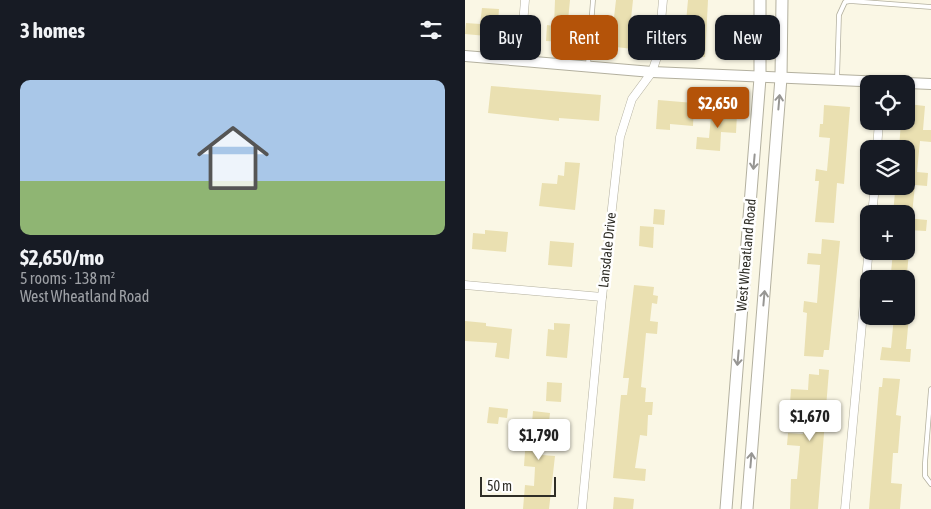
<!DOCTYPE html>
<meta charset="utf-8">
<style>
body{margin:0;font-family:"Asap Condensed",sans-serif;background:#242831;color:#f1f3f6;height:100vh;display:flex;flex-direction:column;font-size:19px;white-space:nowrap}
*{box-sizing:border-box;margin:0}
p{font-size:16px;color:#9ea1a6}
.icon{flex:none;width:28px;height:28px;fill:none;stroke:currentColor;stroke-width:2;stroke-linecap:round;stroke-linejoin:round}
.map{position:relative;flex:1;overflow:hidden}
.details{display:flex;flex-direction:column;background:#171b24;width:465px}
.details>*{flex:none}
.top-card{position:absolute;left:15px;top:15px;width:375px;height:45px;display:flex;gap:10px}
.controls{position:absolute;left:395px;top:75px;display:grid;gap:10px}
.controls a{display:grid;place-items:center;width:55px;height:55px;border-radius:10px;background:#171b24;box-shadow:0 1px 4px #0004;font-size:25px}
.scale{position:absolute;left:15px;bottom:12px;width:76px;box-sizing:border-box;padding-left:5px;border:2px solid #2f2e27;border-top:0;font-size:14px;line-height:18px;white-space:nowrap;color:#2f2e27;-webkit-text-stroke:4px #fff;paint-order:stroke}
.price{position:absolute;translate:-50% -42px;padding:0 11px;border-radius:5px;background:#fff;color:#222;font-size:16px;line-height:32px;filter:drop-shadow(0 1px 2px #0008)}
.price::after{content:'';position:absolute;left:50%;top:30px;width:15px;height:11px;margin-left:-8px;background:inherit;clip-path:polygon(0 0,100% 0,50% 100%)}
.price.selected{background:#b45309;color:#fff}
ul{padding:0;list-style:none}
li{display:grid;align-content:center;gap:10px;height:265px;padding:0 20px}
li span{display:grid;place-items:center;height:155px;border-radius:10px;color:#555}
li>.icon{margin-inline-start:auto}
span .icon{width:90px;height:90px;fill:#fffc;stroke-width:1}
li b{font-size:21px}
h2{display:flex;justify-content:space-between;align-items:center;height:60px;padding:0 20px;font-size:21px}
.tag{padding:0 18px;border-radius:10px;background:#171b24;box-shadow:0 1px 4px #0004;font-size:18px;line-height:45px}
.tag.selected{background:#b45309;color:#fff}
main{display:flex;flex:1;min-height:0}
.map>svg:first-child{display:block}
</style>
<main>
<section class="details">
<h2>3 homes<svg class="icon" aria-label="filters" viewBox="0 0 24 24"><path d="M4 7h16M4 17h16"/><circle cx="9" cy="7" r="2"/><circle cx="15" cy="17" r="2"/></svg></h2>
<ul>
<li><span style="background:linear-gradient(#a9c7e8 65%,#8fb573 0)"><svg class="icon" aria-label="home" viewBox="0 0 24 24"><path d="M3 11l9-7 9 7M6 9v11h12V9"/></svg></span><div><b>$2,650/mo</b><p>5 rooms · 138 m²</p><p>West Wheatland Road</p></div></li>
</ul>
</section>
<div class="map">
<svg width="466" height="509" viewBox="0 0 466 509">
<rect width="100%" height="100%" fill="#faf7e5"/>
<g fill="#eae0b1">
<polygon points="90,0 105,0 102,31 113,32 112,43 81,41 82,25 89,26"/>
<polygon points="151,0 168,0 166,19 171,19 168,49 142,46 143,34 147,35"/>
<polygon points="223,0 243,0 240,57 218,55"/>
<polygon points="17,8 34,9 32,37 0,34 1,23 15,24"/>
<polygon points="26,86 136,95 134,121 94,118 94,121 23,113"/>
<polygon points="193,100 229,103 228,126 205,124 205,130 191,129"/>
<polygon points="443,104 460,106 458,130 466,130 466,142 455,141 452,172 463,173 462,186 450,185 447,214 428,214 430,192 441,193 441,149 434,149 436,121 441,121"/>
<polygon points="247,105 261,106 261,113 272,114 271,133 256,132 255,151 231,149 232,137 244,138"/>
<polygon points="359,105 385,107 379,184 372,183 369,223 350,222 354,181 350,181 351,169 362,171 365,138 354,137 355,124 358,124"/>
<polygon points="100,162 115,163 110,210 74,206 77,183 92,184 93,175 99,176"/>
<polygon points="189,209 200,210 199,225 188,224"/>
<polygon points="441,218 462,220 461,231 441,230"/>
<polygon points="175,226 189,227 188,248 174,246"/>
<polygon points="20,230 43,232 41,252 7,249 8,233 20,234"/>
<polygon points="357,239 375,241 364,350 359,350 358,357 339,356 342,313 338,312 339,301 352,303 355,265 342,264 343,253 356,254"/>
<polygon points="85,241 109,243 107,267 83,265"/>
<polygon points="428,251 444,251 442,274 426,273"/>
<polygon points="169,285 189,287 188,295 193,296 192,304 187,303 185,321 193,322 192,334 181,333 176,387 181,388 180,402 188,402 187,415 183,415 182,436 175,435 170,468 181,469 180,481 148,478 156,395 162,395 164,378 158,378"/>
<polygon points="429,316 444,316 441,349 446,349 445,362 415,360 417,347 426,348"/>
<polygon points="0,321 21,323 21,326 47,329 44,359 30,357 32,343 0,341"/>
<polygon points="89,323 105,324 102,358 81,356 83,329 89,330"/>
<polygon points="354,369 364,370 353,509 325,509 326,479 332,479 335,446 322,445 323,433 338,434 341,404 325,403 326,389 343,390 344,374 354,375"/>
<polygon points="418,378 435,379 431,415 436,416 433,453 428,453 426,483 437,484 435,509 404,509 414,387 417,387"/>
<polygon points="82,382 97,383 96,402 81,401"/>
<polygon points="24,407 43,409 42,418 34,417 33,424 22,423"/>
<polygon points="68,411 85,413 84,422 94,423 92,438 79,436 77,455 90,456 84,509 58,509 60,485 69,486 70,467 59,466 62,423 67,423"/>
<polygon points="149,497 169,499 168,509 148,509"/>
</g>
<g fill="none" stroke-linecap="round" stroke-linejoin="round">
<defs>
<g id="service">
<polyline points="123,65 128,0"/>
<polyline points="372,80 374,15 380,2 385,1 466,7"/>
<polyline points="466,389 460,463 460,476 466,484"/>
</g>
<g id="minor">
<polyline points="55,61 60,0"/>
<polyline points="412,149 414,121"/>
<polyline points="407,214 410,186"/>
<polyline points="0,285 137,297"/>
<polyline points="117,509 137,297 155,137 167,99 187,72 193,54 198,0"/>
<polyline points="380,509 404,247"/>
</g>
<polyline id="tertiary" points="0,56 187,72 466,84"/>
<g id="secondary">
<polyline points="261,509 295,78 295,0"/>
<polyline points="282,509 316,78 317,0"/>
</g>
</defs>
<use href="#service" stroke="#b3b09f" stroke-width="5.5"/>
<use href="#minor" stroke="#b3b09f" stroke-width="9"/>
<use href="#tertiary" stroke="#b3b09f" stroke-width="12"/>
<use href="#secondary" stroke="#b3b09f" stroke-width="13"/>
<use href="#service" stroke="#fff" stroke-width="4"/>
<use href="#minor" stroke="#fff" stroke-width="8"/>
<use href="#tertiary" stroke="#fff" stroke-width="10"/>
<use href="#secondary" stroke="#fff" stroke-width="11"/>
</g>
<defs><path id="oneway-shaft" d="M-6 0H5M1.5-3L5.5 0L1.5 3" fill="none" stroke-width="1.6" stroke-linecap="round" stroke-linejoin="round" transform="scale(1.25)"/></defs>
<g stroke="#979693">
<use href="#oneway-shaft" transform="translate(314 102) rotate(-85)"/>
<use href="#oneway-shaft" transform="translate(289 162) rotate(95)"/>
<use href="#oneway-shaft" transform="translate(299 298) rotate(-85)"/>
<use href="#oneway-shaft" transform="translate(273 358) rotate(95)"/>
<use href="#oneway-shaft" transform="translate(286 460) rotate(-85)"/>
</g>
<g text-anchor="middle" stroke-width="5" stroke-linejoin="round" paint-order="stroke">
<g font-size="14" fill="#2f2e27" stroke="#fff">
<text transform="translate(142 250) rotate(-84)" y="5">Lansdale Drive</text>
<text transform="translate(281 255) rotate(-85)" y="5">West Wheatland Road</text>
</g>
</g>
</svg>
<div class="controls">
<a><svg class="icon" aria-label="locate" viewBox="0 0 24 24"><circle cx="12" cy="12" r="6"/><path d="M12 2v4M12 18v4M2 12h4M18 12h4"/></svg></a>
<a><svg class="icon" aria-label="layers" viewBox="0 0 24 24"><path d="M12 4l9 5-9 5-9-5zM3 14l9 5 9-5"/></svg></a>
<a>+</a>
<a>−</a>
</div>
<div class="scale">50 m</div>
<b class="price selected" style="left:253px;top:129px">$2,650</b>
<b class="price" style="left:345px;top:442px">$1,670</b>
<b class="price" style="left:74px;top:461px">$1,790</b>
<div class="top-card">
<a class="tag">Buy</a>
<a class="tag selected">Rent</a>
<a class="tag">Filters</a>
<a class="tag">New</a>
</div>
</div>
</main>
